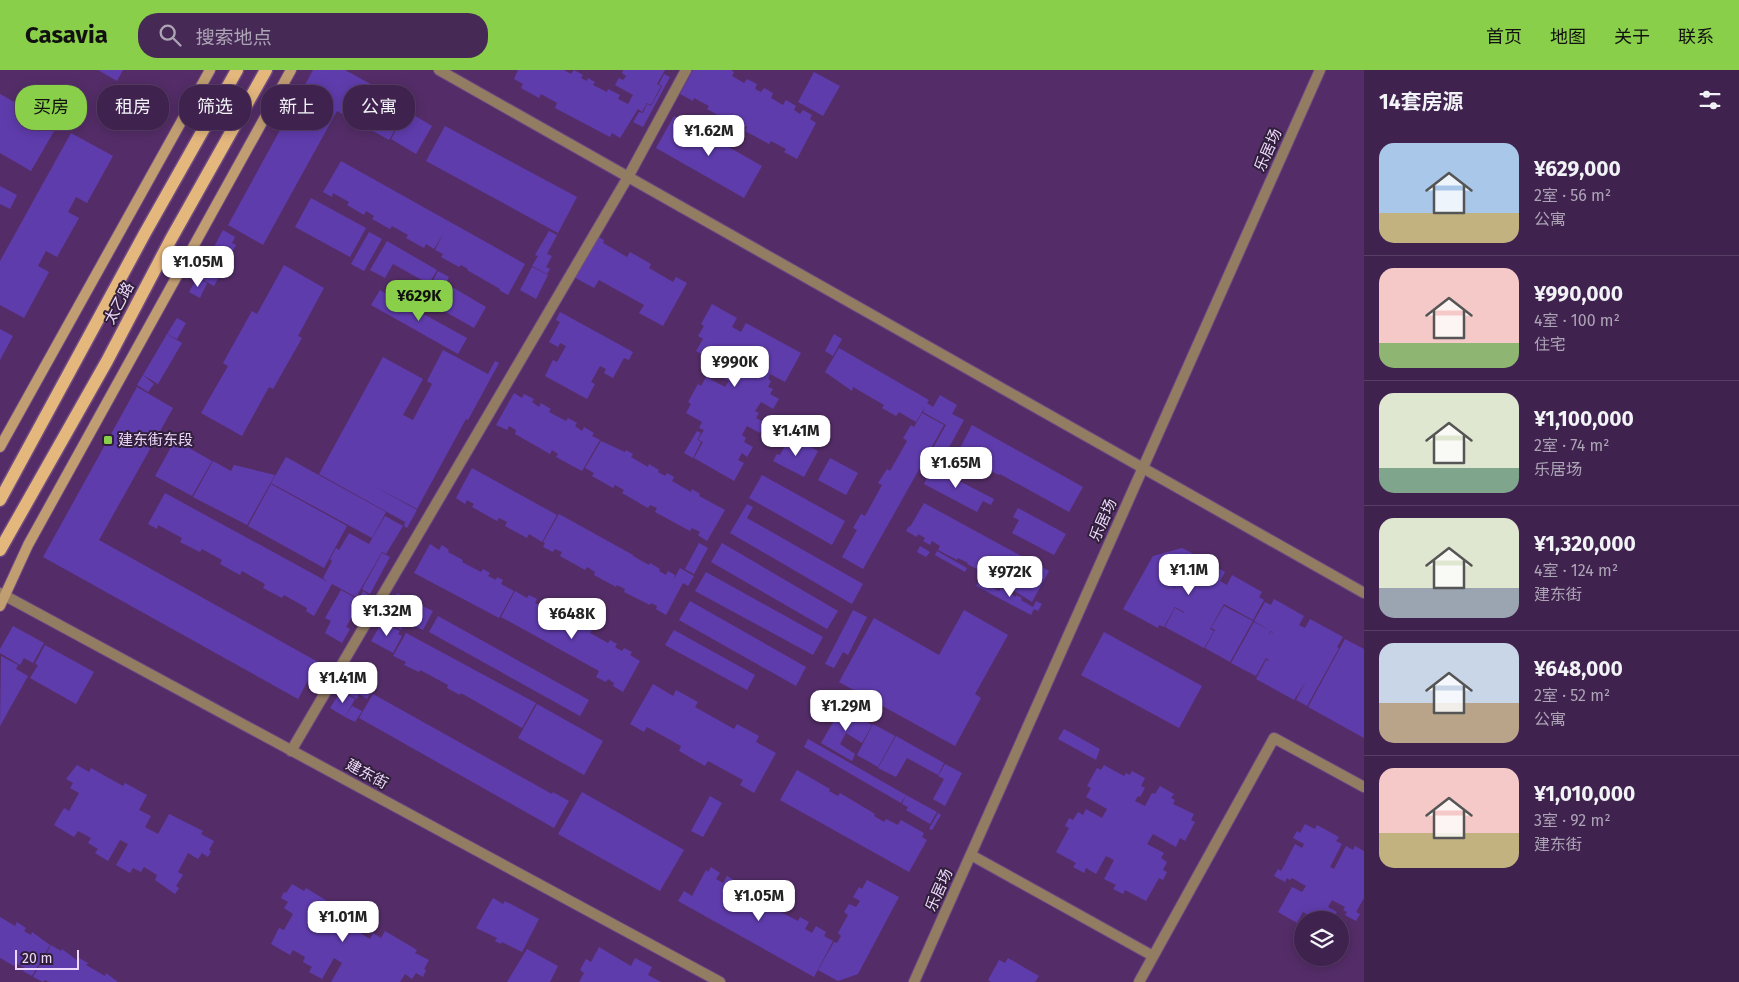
<!DOCTYPE html>
<html lang="zh">
<meta charset="utf-8">
<style>
body{margin:0;font-family:"Fira Sans","Noto Sans SC",sans-serif;background:#462a55;color:#f1f3f6;height:100vh;display:flex;flex-direction:column;font-size:19px;white-space:nowrap}
*{box-sizing:border-box;margin:0}
p{font-size:16px;color:#ada4b6}
.icon{flex:none;width:28px;height:28px;fill:none;stroke:currentColor;stroke-width:2;stroke-linecap:round;stroke-linejoin:round}
.map{position:relative;flex:1;overflow:hidden}
.panel{display:flex;flex-direction:column;background:#3f224e;width:375px}
.panel>*{flex:none}
.hud{position:absolute;left:15px;top:15px;width:475px;height:45px;display:flex;gap:10px}
.tools{position:absolute;left:1294px;top:841px;display:grid;gap:10px}
.tools a{display:grid;place-items:center;width:55px;height:55px;border-radius:50%;background:#3f224e;box-shadow:0 2px 12px #0003,0 0 0 1px #583f66;font-size:25px}
.scale{position:absolute;left:15px;bottom:12px;width:64px;box-sizing:border-box;padding-left:5px;border:2px solid #edd7fa;border-top:0;font-size:14px;line-height:18px;white-space:nowrap;color:#edd7fa;-webkit-text-stroke:4px #301f3a;paint-order:stroke}
.price{position:absolute;translate:-50% -42px;padding:0 11px;border-radius:10px;background:#fff;color:#222;font-size:16px;line-height:32px;filter:drop-shadow(0 1px 2px #0008)}
.price::after{content:'';position:absolute;left:50%;top:30px;width:15px;height:11px;margin-left:-8px;background:inherit;clip-path:polygon(0 0,100% 0,50% 100%)}
.price.current{background:#89cf49;color:#111}
ul{padding:0;list-style:none}
li{display:flex;align-items:center;gap:15px;height:125px;padding:0 15px}
li+li{border-top:1px solid #583f66}
li span{display:grid;place-items:center;flex:none;width:140px;height:100px;border-radius:15px;color:#555}
li>.icon{margin-inline-start:auto}
span .icon{width:60px;height:60px;fill:#fffc;stroke-width:1}
li b{font-size:21px}
h2{display:flex;justify-content:space-between;align-items:center;height:60px;padding:0 15px;font-size:21px}
.chip{padding:0 18px;border-radius:20px;background:#3f224e;box-shadow:0 2px 12px #0003,0 0 0 1px #583f66;font-size:18px;line-height:45px}
.chip.current{background:#89cf49;color:#111}
header{display:flex;align-items:center;gap:30px;box-sizing:border-box;height:70px;padding:0 25px;background:#89cf49;color:#111}
header strong{font-size:24px}
nav{display:flex;gap:28px;margin-inline-start:auto;font-size:18px}
.search{width:350px;height:45px;background:#462a55;display:flex;align-items:center;gap:12px;box-sizing:border-box;padding:0 18px;border-radius:20px;color:#ada4b6;font-size:19px}
main{display:flex;flex:1;min-height:0}
.map>svg:first-child{display:block}
</style>
<header>
<strong>Casavia</strong>
<div class="search"><svg class="icon" aria-label="search" viewBox="0 0 24 24"><circle cx="10" cy="10" r="6"/><path d="M15 15l6 6"/></svg>搜索地点</div>
<nav><a>首页</a><a>地图</a><a>关于</a><a>联系</a></nav>
</header>
<main>
<div class="map">
<svg width="1364" height="912" viewBox="0 0 1364 912">
<rect width="100%" height="100%" fill="#542d68"/>
<g fill="#5f3cac">
<polygon points="98,0 123,0 117,11"/>
<polygon points="313,0 345,0 409,35 389,70 337,41 263,175 228,155"/>
<polygon points="518,0 564,0 571,4 574,0 583,5 581,8 587,11 588,8 595,12 593,15 607,22 608,19 620,25 618,29 628,34 633,25 615,15 619,8 623,10 626,6 622,3 623,0 665,0 657,14 661,16 651,35 647,33 642,42 638,39 620,68 612,63 610,67 555,38 557,33 541,24 539,28 521,18 523,14 514,9"/>
<polygon points="693,0 731,0 734,2 732,6 744,13 747,9 757,14 755,19 761,22 764,18 773,23 771,28 783,35 786,30 796,36 794,40 800,44 803,40 812,45 810,49 816,53 797,89 784,82 786,79 771,71 769,74 745,61 747,57 732,49 730,52 707,39 709,36 694,28 693,31 680,24"/>
<polygon points="814,2 840,16 823,46 798,32"/>
<polygon points="664,4 670,7 643,57 633,52 639,42 643,43 647,34 651,36 662,16 659,14"/>
<polygon points="0,24 57,56 31,101 0,83"/>
<polygon points="407,41 432,56 416,84 391,69"/>
<polygon points="674,46 762,96 744,128 656,78"/>
<polygon points="445,56 577,127 558,163 426,91"/>
<polygon points="71,63 113,86 87,133 76,127 68,142 79,148 57,187 46,181 38,196 49,202 24,248 0,235 0,191"/>
<polygon points="341,91 525,194 508,225 499,220 500,219 467,200 468,199 461,195 459,197 441,187 443,184 435,180 444,162 434,179 426,174 424,178 406,168 408,165 392,156 390,159 372,149 374,146 366,141 364,145 347,135 349,132 333,123 332,127 323,122"/>
<polygon points="0,116 17,125 10,139 0,134"/>
<polygon points="311,128 366,158 350,187 295,157"/>
<polygon points="223,160 235,167 232,173 236,175 214,216 198,207"/>
<polygon points="549,161 557,165 547,184 552,186 546,197 550,199 547,204 532,196 538,186 535,185"/>
<polygon points="369,162 382,169 364,201 351,194"/>
<polygon points="595,165 604,170 603,173 627,187 630,182 651,194 649,198 673,212 676,207 687,213 663,256 639,243 644,235 599,210 594,218 572,206"/>
<polygon points="387,171 437,200 429,214 393,194 385,208 370,200"/>
<polygon points="284,195 324,218 298,266 302,268 273,319 269,317 242,366 201,343 228,296 223,293 252,241 257,244"/>
<polygon points="532,197 548,205 536,229 520,220"/>
<polygon points="438,201 449,207 442,222 430,216"/>
<polygon points="197,208 207,213 200,228 189,222"/>
<polygon points="447,214 486,237 474,258 435,236"/>
<polygon points="380,220 467,268 458,284 371,235"/>
<polygon points="712,234 737,248 732,257 741,262 746,253 801,283 785,312 770,304 768,309 771,311 768,317 773,319 770,324 779,329 773,339 761,332 755,341 759,343 756,348 766,353 760,363 747,356 742,365 746,368 744,372 753,377 747,387 742,383 738,390 744,393 734,411 694,388 703,372 698,370 704,360 699,358 702,352 686,343 691,334 688,332 698,314 701,316 706,307 725,317 729,311 719,306 722,301 706,292 708,288 696,281 703,269 698,266 704,256 701,254"/>
<polygon points="560,242 633,282 629,290 624,288 613,308 604,303 606,299 600,296 591,312 595,314 587,329 545,306 553,290 557,292 566,276 560,273 558,277 549,272 560,252 556,250"/>
<polygon points="177,248 186,253 177,269 167,264"/>
<polygon points="0,259 13,266 0,290"/>
<polygon points="167,264 182,273 158,314 143,305"/>
<polygon points="834,264 842,269 833,286 825,281"/>
<polygon points="839,278 929,330 927,333 933,337 940,325 957,335 952,344 964,350 941,392 929,385 946,355 923,342 925,337 916,352 899,342 896,346 882,338 884,335 853,317 852,321 825,302"/>
<polygon points="443,280 488,304 495,291 499,293 468,350 466,349 417,439 372,415 417,440 407,458 404,456 405,452 319,404 383,287 423,309 403,345 413,350 432,314 427,311"/>
<polygon points="143,305 154,314 148,322 137,315"/>
<polygon points="137,317 173,338 99,470 318,592 298,629 43,487"/>
<polygon points="514,323 522,328 524,324 534,329 532,332 539,337 541,333 551,339 549,342 566,351 568,348 577,353 575,356 582,361 584,357 594,363 592,366 600,370 582,401 556,387 558,384 552,380 550,384 515,364 516,360 509,356 507,360 496,355"/>
<polygon points="922,343 944,355 863,499 842,487 857,460 853,458 861,444 865,446 882,415 878,413 887,399 890,401 907,371 903,368 911,355 914,357"/>
<polygon points="972,355 1083,417 1069,442 1000,404 999,405 980,396 968,387 966,390 954,384 957,379 959,380"/>
<polygon points="697,361 701,363 697,370 701,372 693,388 684,383"/>
<polygon points="790,366 818,381 804,407 773,391 777,384 780,385"/>
<polygon points="175,370 212,391 192,426 155,406"/>
<polygon points="601,371 625,382 626,380 633,384 631,387 648,397 649,394 659,400 658,402 665,406 667,403 674,407 672,411 691,422 692,419 700,424 699,426 725,440 707,471 698,465 700,462 692,458 690,461 655,442 657,438 650,435 648,438 622,423 624,420 615,415 613,418 592,406 594,403 585,398"/>
<polygon points="286,387 386,442 372,468 271,413"/>
<polygon points="830,388 858,403 846,425 818,410"/>
<polygon points="936,390 941,393 938,400 994,429 991,435 983,431 977,442 924,414"/>
<polygon points="213,391 231,401 234,395 275,405 247,455 193,427"/>
<polygon points="472,398 557,445 542,472 529,464 527,468 505,456 507,452 499,448 497,451 472,437 474,434 467,430 465,434 456,428"/>
<polygon points="762,405 845,451 832,475 749,428"/>
<polygon points="271,414 347,456 324,498 248,456"/>
<polygon points="165,423 328,512 323,508 332,491 330,489 336,478 339,480 349,463 369,474 385,446 403,456 386,484 382,482 356,527 332,514 314,546 306,541 307,538 284,525 282,528 263,518 265,514 242,501 240,505 220,494 222,490 202,479 200,482 180,472 182,468 158,455 157,459 148,454"/>
<polygon points="924,433 1049,501 1032,532 1008,517 1009,516 1001,511 999,514 980,503 981,501 967,494 968,493 958,488 957,490 938,480 940,476 932,471 930,475 923,471 925,468 918,464 917,467 906,461 909,456 910,457"/>
<polygon points="747,434 753,437 747,448 863,514 852,534 730,463"/>
<polygon points="1018,438 1066,464 1054,485 1012,463 1019,450 1013,447"/>
<polygon points="559,444 633,485 633,486 649,495 650,493 660,499 659,501 666,505 668,501 675,505 674,509 680,498 694,506 688,516 683,513 666,545 656,539 657,536 651,533 650,535 624,522 625,519 617,515 616,517 594,505 595,502 587,497 585,500 560,486 562,482 555,479 553,482 543,477 545,473 543,472"/>
<polygon points="699,473 708,478 694,504 685,499"/>
<polygon points="722,473 838,541 827,559 711,492"/>
<polygon points="430,474 439,480 442,475 449,480 448,482 463,490 462,492 481,502 483,499 490,503 488,506 496,510 497,507 503,510 501,514 514,521 499,548 414,503"/>
<polygon points="920,476 930,482 926,487 917,482"/>
<polygon points="1182,478 1192,483 1183,500 1179,499 1173,511 1177,513 1172,522 1178,512 1174,510 1180,500 1183,502 1193,484 1225,502 1220,511 1227,515 1232,505 1262,522 1259,527 1264,530 1253,550 1224,534 1210,559 1214,561 1204,578 1165,557 1175,538 1184,543 1184,542 1175,537 1164,557 1159,555 1158,558 1123,539 1153,486"/>
<polygon points="937,481 967,498 965,502 935,485"/>
<polygon points="382,483 390,487 370,524 362,519"/>
<polygon points="706,502 823,567 813,585 695,521"/>
<polygon points="979,510 999,521 1001,518 1016,527 1016,525 1022,528 1021,530 1033,537 1036,531 1042,534 1038,541 1034,539 1031,545 976,516"/>
<polygon points="341,520 359,530 363,521 369,525 362,537 359,535 346,557 350,559 342,573 325,563 331,551 325,548"/>
<polygon points="515,521 527,528 529,525 537,529 535,533 543,537 544,534 552,538 550,541 568,551 570,548 577,552 576,555 583,559 584,556 592,560 590,563 608,573 610,570 617,574 615,577 622,581 624,578 632,582 630,585 640,591 623,622 613,616 614,613 608,609 606,612 596,607 599,601 501,547"/>
<polygon points="397,523 415,531 401,560 383,551"/>
<polygon points="1274,529 1304,546 1299,555 1305,558 1310,549 1343,567 1337,577 1339,578 1307,636 1296,630 1306,611 1294,630 1256,609 1266,590 1270,591 1266,588 1256,606 1231,593 1254,552 1271,561 1268,565 1271,562 1274,563 1254,551 1265,532 1271,535"/>
<polygon points="690,531 806,597 796,616 679,550"/>
<polygon points="416,533 433,541 423,560 406,552"/>
<polygon points="1224,536 1253,551 1230,592 1205,578 1215,560 1211,558"/>
<polygon points="853,540 867,547 848,585 843,582 834,598 825,594"/>
<polygon points="964,540 1008,565 975,624 981,628 955,676 839,612 874,548 939,585"/>
<polygon points="438,546 589,630 580,646 429,562"/>
<polygon points="382,552 400,561 398,564 402,566 393,583 371,571"/>
<polygon points="13,556 44,573 33,593 24,588 20,595 0,583 0,579"/>
<polygon points="674,560 755,605 747,620 665,575"/>
<polygon points="1104,562 1202,616 1179,658 1081,605"/>
<polygon points="406,563 536,633 522,658 461,623 460,625 447,618 448,615 420,600 419,602 404,595 406,592 393,586"/>
<polygon points="1345,569 1364,579 1364,668 1308,637"/>
<polygon points="45,575 94,602 76,634 30,608 38,595 35,594"/>
<polygon points="1,586 18,595 16,599 28,606 0,656"/>
<polygon points="351,609 372,621 367,629 359,624 357,629 344,622"/>
<polygon points="653,614 673,626 676,620 698,632 695,637 734,659 737,654 759,666 756,672 776,683 754,723 740,715 743,710 708,691 705,696 679,681 681,676 647,657 644,662 630,654"/>
<polygon points="341,621 355,629 345,647 330,638"/>
<polygon points="373,624 552,724 553,722 569,731 554,758 359,648"/>
<polygon points="537,634 603,671 584,705 518,668"/>
<polygon points="352,636 362,641 355,652 345,647"/>
<polygon points="842,637 872,655 862,673 846,663 840,674 855,684 852,691 821,673"/>
<polygon points="873,654 895,666 878,697 857,685"/>
<polygon points="1064,659 1100,679 1096,690 1058,669"/>
<polygon points="896,666 944,693 938,705 907,688 896,707 878,698"/>
<polygon points="808,669 906,725 901,733 804,677"/>
<polygon points="945,694 962,703 945,736 933,729 944,709 938,706"/>
<polygon points="77,695 89,702 91,698 123,716 125,713 147,725 139,740 151,746 145,757 158,764 169,744 203,761 201,764 214,771 209,780 211,781 208,787 202,783 198,789 188,783 178,802 183,805 176,816 179,818 175,824 155,810 157,805 144,797 141,802 133,798 130,803 116,795 128,774 120,770 108,791 95,783 98,779 88,773 91,768 78,761 74,767 54,755 64,738 69,741 79,723 70,718 73,713 66,709"/>
<polygon points="1104,695 1124,706 1126,703 1130,705 1132,701 1145,708 1141,716 1145,718 1140,727 1138,726 1135,731 1145,736 1152,723 1155,724 1160,716 1174,724 1171,728 1175,730 1173,734 1194,744 1191,750 1195,752 1185,771 1180,768 1176,777 1153,764 1147,774 1164,783 1161,788 1167,792 1163,800 1167,802 1163,810 1159,808 1146,831 1125,820 1123,824 1113,819 1116,815 1104,809 1114,790 1106,786 1096,804 1086,798 1084,803 1073,797 1076,793 1056,782 1069,758 1065,756 1069,748 1073,750 1078,742 1083,745 1086,739 1102,748 1107,739 1086,727 1091,718 1087,716 1097,698 1101,700"/>
<polygon points="797,700 830,719 829,721 838,726 840,723 875,744 874,746 884,752 886,749 898,755 901,750 924,763 922,767 927,770 909,802 780,730"/>
<polygon points="582,722 684,780 660,821 558,764"/>
<polygon points="906,725 937,742 930,754 906,740 908,737 902,734"/>
<polygon points="710,726 722,733 703,767 691,761"/>
<polygon points="938,743 941,745 932,760 929,759"/>
<polygon points="1305,754 1315,759 1317,755 1339,767 1336,771 1342,774 1330,797 1334,799 1346,776 1353,780 1355,776 1364,781 1364,828 1356,842 1360,844 1356,851 1345,845 1347,842 1343,840 1345,837 1332,830 1328,837 1337,842 1332,850 1306,850 1308,845 1303,842 1297,853 1278,842 1292,817 1302,822 1306,816 1292,808 1290,810 1287,808 1285,812 1274,806 1278,799 1281,801 1295,774 1302,778 1304,774 1293,768 1297,761 1300,763"/>
<polygon points="711,797 720,803 716,809 723,813 727,806 737,812 734,816 752,826 755,822 765,828 761,834 768,838 771,831 781,837 779,841 798,851 800,847 809,852 805,859 812,863 816,856 826,862 824,866 833,871 814,907 678,831 684,821 692,826 706,800 708,802"/>
<polygon points="867,810 899,827 858,904 838,911 818,900 834,872 837,873 841,866 838,863 848,845 844,842 849,834 856,837 860,831 853,827 859,817 862,819"/>
<polygon points="292,814 304,821 306,818 337,837 339,832 362,846 354,859 370,869 373,863 381,868 385,861 417,880 415,883 429,890 424,899 426,900 423,907 416,903 412,909 405,904 400,912 331,912 342,893 334,888 322,909 309,902 312,897 303,892 305,887 293,880 290,885 271,874 279,858 284,860 293,844 284,838 288,832 281,828 284,822 286,823"/>
<polygon points="493,828 503,834 505,831 539,849 522,882 502,872 501,874 495,871 497,868 476,858"/>
<polygon points="0,847 15,856 17,852 26,858 24,861 31,865 32,862 50,875 32,906 23,901 25,898 16,893 14,896 0,888"/>
<polygon points="51,875 61,881 62,879 78,891 79,888 88,893 86,895 105,906 106,903 118,912 49,912 45,910 43,912 33,907"/>
<polygon points="599,877 631,896 635,888 652,897 648,905 661,912 579,912 584,903 580,900 586,889 591,892"/>
<polygon points="527,879 558,896 550,912 507,912"/>
<polygon points="1008,888 1039,906 1035,912 991,912 988,910 999,890 1005,893"/>
</g>
<g fill="none" stroke-linecap="round" stroke-linejoin="round">
<defs>
<g id="service">
<polyline points="291,681 628,107 686,0"/>
<polyline points="1139,912 1274,668 1364,717"/>
</g>
<polyline id="minor" points="971,785 1153,886"/>
<g id="tertiary">
<polyline points="439,0 1364,523"/>
<polyline points="0,523 720,912"/>
<polyline points="914,912 1320,0"/>
</g>
<g id="secondary">
<polyline points="0,377 210,0"/>
<polyline points="0,536 28,475 291,0"/>
</g>
<g id="primary">
<polyline points="0,430 145,163 237,0"/>
<polyline points="0,480 107,291 171,169 266,0"/>
</g>
</defs>
<use href="#service" stroke="#704c82" stroke-width="12"/>
<use href="#minor" stroke="#704c82" stroke-width="12"/>
<use href="#tertiary" stroke="#704c82" stroke-width="12"/>
<use href="#secondary" stroke="#704c82" stroke-width="12"/>
<use href="#primary" stroke="#704c82" stroke-width="15"/>
<use href="#service" stroke="#937d62" stroke-width="10"/>
<use href="#minor" stroke="#937d62" stroke-width="10"/>
<use href="#tertiary" stroke="#937d62" stroke-width="10"/>
<use href="#secondary" stroke="#c19e72" stroke-width="10"/>
<use href="#primary" stroke="#e4b77d" stroke-width="12"/>
</g>
<rect fill="#89cf49" stroke="#301f3a" stroke-width="2" x="103" y="365" width="10" height="10" rx="2.5"/>
<g text-anchor="middle" stroke-width="4" stroke-linejoin="round" paint-order="stroke">
<g font-size="15" fill="#edd7fa" stroke="#301f3a">
<text transform="translate(1268 80) rotate(-66)" y="5">乐居场</text>
<text transform="translate(119 233) rotate(-62)" y="5">太乙路</text>
<text transform="translate(1103 450) rotate(-66)" y="5">乐居场</text>
<text transform="translate(367 704) rotate(28)" y="5">建东街</text>
<text transform="translate(939 820) rotate(-66)" y="5">乐居场</text>
</g>
<g font-size="15" fill="#edd7fa" stroke="#301f3a" text-anchor="start">
<text x="118" y="375">建东街东段</text>
</g>
</g>
</svg>
<div class="tools">
<a><svg class="icon" aria-label="layers" viewBox="0 0 24 24"><path d="M12 4l9 5-9 5-9-5zM3 14l9 5 9-5"/></svg></a>
</div>
<div class="scale">20 m</div>
<b class="price" style="left:709px;top:87px">¥1.62M</b>
<b class="price" style="left:198px;top:218px">¥1.05M</b>
<b class="price current" style="left:419px;top:252px">¥629K</b>
<b class="price" style="left:735px;top:318px">¥990K</b>
<b class="price" style="left:796px;top:387px">¥1.41M</b>
<b class="price" style="left:956px;top:419px">¥1.65M</b>
<b class="price" style="left:1189px;top:526px">¥1.1M</b>
<b class="price" style="left:1010px;top:528px">¥972K</b>
<b class="price" style="left:387px;top:567px">¥1.32M</b>
<b class="price" style="left:572px;top:570px">¥648K</b>
<b class="price" style="left:343px;top:634px">¥1.41M</b>
<b class="price" style="left:846px;top:662px">¥1.29M</b>
<b class="price" style="left:759px;top:852px">¥1.05M</b>
<b class="price" style="left:343px;top:873px">¥1.01M</b>
<div class="hud">
<a class="chip current">买房</a>
<a class="chip">租房</a>
<a class="chip">筛选</a>
<a class="chip">新上</a>
<a class="chip">公寓</a>
</div>
</div>
<section class="panel">
<h2>14套房源<svg class="icon" aria-label="filters" viewBox="0 0 24 24"><path d="M4 7h16M4 17h16"/><circle cx="9" cy="7" r="2"/><circle cx="15" cy="17" r="2"/></svg></h2>
<ul>
<li><span style="background:linear-gradient(#a9c7e8 70%,#c2b280 0)"><svg class="icon" aria-label="home" viewBox="0 0 24 24"><path d="M3 11l9-7 9 7M6 9v11h12V9"/></svg></span><div><b>¥629,000</b><p>2室 · 56 m²</p><p>公寓</p></div></li>
<li><span style="background:linear-gradient(#f6c9c9 75%,#8fb573 0)"><svg class="icon" aria-label="home" viewBox="0 0 24 24"><path d="M3 11l9-7 9 7M6 9v11h12V9"/></svg></span><div><b>¥990,000</b><p>4室 · 100 m²</p><p>住宅</p></div></li>
<li><span style="background:linear-gradient(#dfe7d0 75%,#7fa58c 0)"><svg class="icon" aria-label="home" viewBox="0 0 24 24"><path d="M3 11l9-7 9 7M6 9v11h12V9"/></svg></span><div><b>¥1,100,000</b><p>2室 · 74 m²</p><p>乐居场</p></div></li>
<li><span style="background:linear-gradient(#dfe7d0 70%,#9aa5b1 0)"><svg class="icon" aria-label="home" viewBox="0 0 24 24"><path d="M3 11l9-7 9 7M6 9v11h12V9"/></svg></span><div><b>¥1,320,000</b><p>4室 · 124 m²</p><p>建东街</p></div></li>
<li><span style="background:linear-gradient(#c9d6e8 60%,#b9a48a 0)"><svg class="icon" aria-label="home" viewBox="0 0 24 24"><path d="M3 11l9-7 9 7M6 9v11h12V9"/></svg></span><div><b>¥648,000</b><p>2室 · 52 m²</p><p>公寓</p></div></li>
<li><span style="background:linear-gradient(#f6c9c9 65%,#c2b280 0)"><svg class="icon" aria-label="home" viewBox="0 0 24 24"><path d="M3 11l9-7 9 7M6 9v11h12V9"/></svg></span><div><b>¥1,010,000</b><p>3室 · 92 m²</p><p>建东街</p></div></li>
</ul>
</section>
</main>
